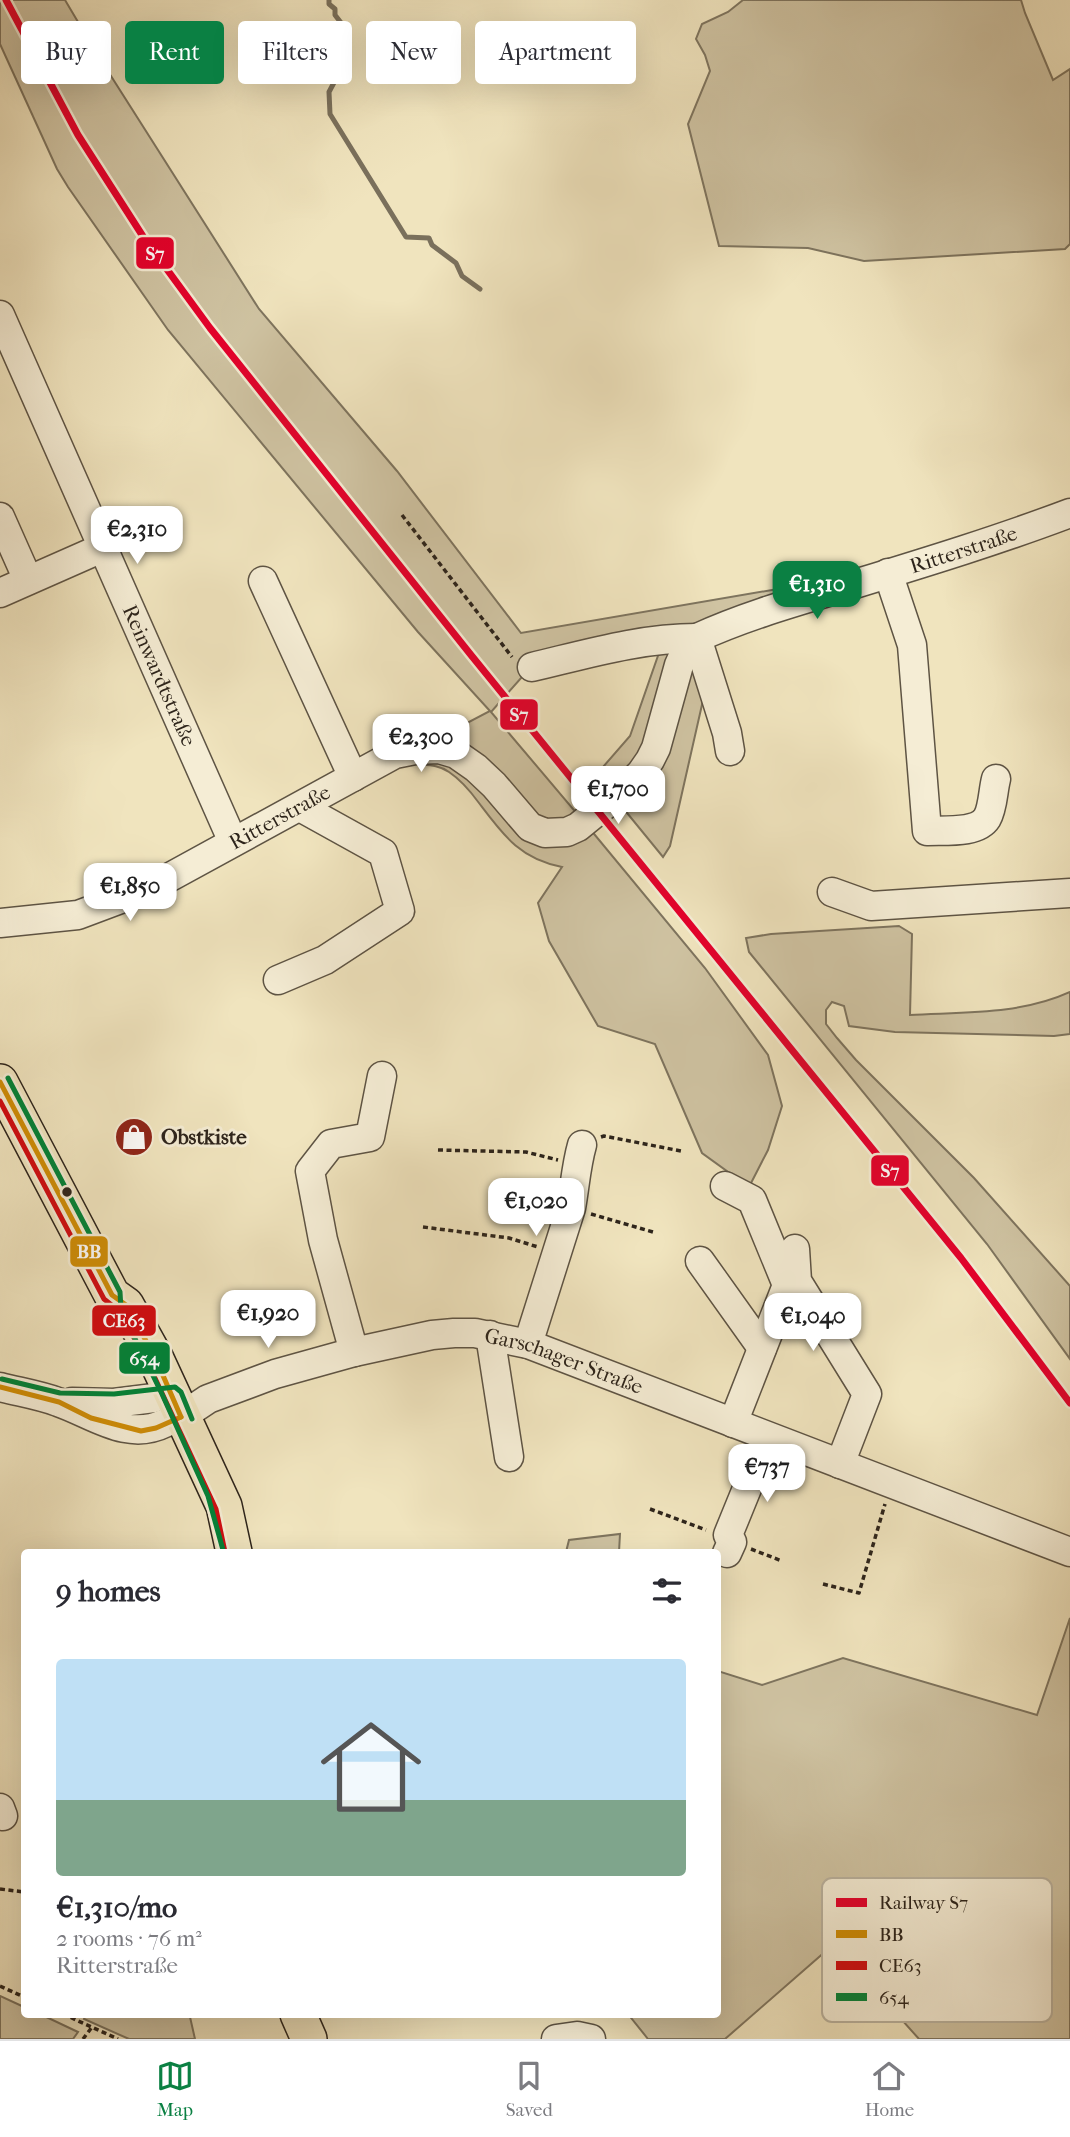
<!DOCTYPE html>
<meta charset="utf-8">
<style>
body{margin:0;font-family:"IM FELL French Canon",serif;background:#f7f7f7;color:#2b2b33;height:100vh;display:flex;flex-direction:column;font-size:26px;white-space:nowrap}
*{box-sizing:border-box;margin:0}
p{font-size:23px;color:#7c7c81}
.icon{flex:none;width:38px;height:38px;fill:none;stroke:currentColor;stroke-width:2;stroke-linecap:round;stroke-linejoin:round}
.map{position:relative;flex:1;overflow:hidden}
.sheet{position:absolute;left:21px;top:1549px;width:700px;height:469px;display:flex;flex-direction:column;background:#fff;border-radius:7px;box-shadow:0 7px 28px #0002}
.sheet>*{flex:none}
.guide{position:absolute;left:21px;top:21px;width:700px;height:63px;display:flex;gap:14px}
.price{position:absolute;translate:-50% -60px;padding:0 16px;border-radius:14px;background:#fff;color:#222;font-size:23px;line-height:46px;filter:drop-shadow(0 2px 4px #0008)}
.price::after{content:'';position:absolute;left:50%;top:42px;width:21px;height:16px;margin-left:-10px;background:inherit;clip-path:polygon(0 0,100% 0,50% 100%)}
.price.current{background:#0b8043;color:#fff}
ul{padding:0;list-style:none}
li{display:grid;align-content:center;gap:14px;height:371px;padding:0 35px}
li span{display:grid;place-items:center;height:217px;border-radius:7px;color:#555}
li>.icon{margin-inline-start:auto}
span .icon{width:126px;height:126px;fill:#fffc;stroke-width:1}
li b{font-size:30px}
h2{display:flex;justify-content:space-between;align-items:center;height:84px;padding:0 35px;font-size:30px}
.pill{padding:0 24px;border-radius:7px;background:#fff;box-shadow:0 7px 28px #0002;font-size:24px;line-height:63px}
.pill.current{background:#0b8043;color:#fff}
.menu{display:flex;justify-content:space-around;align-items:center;height:98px;border-top:2px solid #e1e1e2;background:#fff;font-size:19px;color:#7c7c81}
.menu a{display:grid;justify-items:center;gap:4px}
.menu .current{color:#0b8043}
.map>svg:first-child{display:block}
</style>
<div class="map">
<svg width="1070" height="2039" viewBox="0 0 1070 2039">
<rect width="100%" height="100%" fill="#f0e4be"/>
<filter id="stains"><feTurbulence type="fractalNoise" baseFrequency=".00286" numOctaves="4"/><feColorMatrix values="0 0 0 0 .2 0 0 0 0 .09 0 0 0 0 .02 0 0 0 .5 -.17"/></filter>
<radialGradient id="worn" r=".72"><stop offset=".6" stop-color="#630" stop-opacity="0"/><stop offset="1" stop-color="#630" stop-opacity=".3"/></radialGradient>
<g fill="#cfc3a2" stroke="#7e745e" stroke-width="2">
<polygon points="0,0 65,0 97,54 259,309 397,471 521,633 830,580 689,628 537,660 491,712 579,816 544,823 494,774 400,746 421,732 450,732 490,711 418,632 168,330 68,187 57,169 0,44"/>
<polygon points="743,0 1021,0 1025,13 1053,80 1070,69 1070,244 1065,249 864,261 808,248 719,246 688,124 710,71 705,55 696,39 702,24 728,12"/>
<polygon points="660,650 711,665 670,846 663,857 596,775 630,736"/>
<path d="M402,761L456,764L511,820L590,829L705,968L768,1055L782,1106L768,1150L749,1187L702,1153L655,1044L598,1026L549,941L538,903L562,867C520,859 504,836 479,803C471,792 461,780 449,772C433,761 418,768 402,761Z"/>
<path d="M899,926L912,934L910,1015C963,1012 1020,1015 1070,992V1034L1054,1036L895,1032L849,1026L844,1006L832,1002L826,1010V1024L837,1038L856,1060L974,1178L1070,1286V1359L987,1244L749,952L746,938L771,934Z"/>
<polygon points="620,1534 619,1552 566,1552 569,1540"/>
<polygon points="1070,1618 1070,2039 919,2039 834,1944 725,2039 648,2039 628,2014 718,2014 718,1671 762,1685 843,1658 1037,1715"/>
<polygon points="0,1996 24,2007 24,2014 40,2014 78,2032 73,2039 0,2039"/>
<polygon points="86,2014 182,2014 190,2017 195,2039 129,2039 84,2019"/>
</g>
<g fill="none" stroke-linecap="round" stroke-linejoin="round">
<polyline stroke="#7a705c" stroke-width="5" points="329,0 329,4 335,9 335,15 342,24 341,29 348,40 339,73 329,92 330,114 406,237 429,238 432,245 456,263 462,276 480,289"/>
<defs>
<g id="minor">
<path id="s1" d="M0,315L233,842"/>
<polyline points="0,517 28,580"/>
<path d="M888,573L912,645L927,831C944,830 977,834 987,818C993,808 993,790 996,779"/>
<polyline points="263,581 353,777"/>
<polyline points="0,593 102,548"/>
<path d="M532,667C587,654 640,638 697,638L727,733L730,751"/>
<polyline points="832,892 871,906 1070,893"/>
<path id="s2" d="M0,923L78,915L150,888L395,754L415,750L439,749L456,754L476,768L494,785L530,827L545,833L567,832L578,827L627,787L641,773L650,760L656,748L679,665L688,645L697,638C745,616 795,602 845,587C920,564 996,541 1070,513"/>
<polyline points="278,980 325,960 400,911 383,853 300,807"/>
<polyline points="725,1186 752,1200 787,1285 733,1423"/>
<polyline points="795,1249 797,1281 867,1394 840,1464"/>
<polyline points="700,1261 762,1348"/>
<polyline points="490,1335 509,1457"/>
<path d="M528,1344L571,1208C575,1186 576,1166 582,1145"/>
<polyline points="354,1352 323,1240 310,1171 331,1144 370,1137 382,1076"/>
<path d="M0,1387C19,1392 39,1395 58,1402C93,1414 127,1442 165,1423"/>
<polyline points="72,1402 114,1403 154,1398"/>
<path id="s3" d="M181,1417L208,1399L275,1374L354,1352L432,1335L454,1333H475L528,1344L1070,1552"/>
<polyline points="727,1553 732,1542 728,1535 768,1437"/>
<polyline points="0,1808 3,1816"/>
<polyline points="556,2039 577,2036 591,2039"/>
</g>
<g id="major">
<polyline points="0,1082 112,1295 126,1305 155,1357 224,1506 234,1552"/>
<polyline points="298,2014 309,2039"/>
</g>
</defs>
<use href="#minor" stroke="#5e5444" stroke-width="31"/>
<use href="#major" stroke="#2d241b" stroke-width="38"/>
<g stroke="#2d241b" stroke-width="3.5" stroke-dasharray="5 3.5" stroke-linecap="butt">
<polyline points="402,515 512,657"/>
<polyline points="601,1137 604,1136 681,1151"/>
<polyline points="438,1150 526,1152 558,1160"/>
<polyline points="591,1214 653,1232"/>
<polyline points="423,1227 509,1238 538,1247"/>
<polyline points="123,1371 128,1373"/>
<polyline points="650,1509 706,1530"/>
<polyline points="751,1549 782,1561"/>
<polyline points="823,1584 859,1593 885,1504"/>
<polyline points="0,1889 24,1892"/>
<polyline points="0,1986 24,1997"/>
<polyline points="63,2014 118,2039"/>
<polyline points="83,2039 92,2027"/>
</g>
<use href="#minor" stroke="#f5edd5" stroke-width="28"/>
<use href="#major" stroke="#f0e4be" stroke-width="35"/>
<defs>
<g id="bus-1">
<polyline points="0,1082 112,1295 126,1305 155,1357 181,1417"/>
<polyline points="0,1387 59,1402 91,1418 141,1431 156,1428 181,1417"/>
</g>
<polyline id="bus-2" points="0,1101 104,1299 119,1311 147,1361 216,1509 225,1552"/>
<g id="bus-3">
<polyline points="8,1078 120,1292 121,1310 162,1394 208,1496 223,1550"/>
<polyline points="2,1379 60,1393 114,1394 175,1387 181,1392 192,1419"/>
</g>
</defs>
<use href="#bus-1" stroke="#f5edd5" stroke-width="10"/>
<use href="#bus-2" stroke="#f5edd5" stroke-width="10"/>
<use href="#bus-3" stroke="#f5edd5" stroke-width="10"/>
<use href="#bus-1" stroke="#cf8c05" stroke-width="5"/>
<use href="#bus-2" stroke="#d00b10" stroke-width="5"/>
<use href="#bus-3" stroke="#008237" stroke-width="5"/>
<defs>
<polyline id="rail-1" points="6,0 78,135 144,238 210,328 471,655 961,1258 1070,1403"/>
</defs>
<use href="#rail-1" stroke="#f5edd5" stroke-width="12"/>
<use href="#rail-1" stroke="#e4002b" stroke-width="7"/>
</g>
<defs>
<symbol id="shop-disc" viewBox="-11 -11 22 22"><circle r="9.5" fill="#8f2418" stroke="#f5edd5"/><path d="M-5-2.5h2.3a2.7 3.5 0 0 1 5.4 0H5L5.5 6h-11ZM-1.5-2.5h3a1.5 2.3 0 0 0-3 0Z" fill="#fff"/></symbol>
</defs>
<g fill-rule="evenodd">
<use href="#shop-disc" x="112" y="1115" width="44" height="44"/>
</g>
<circle fill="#2d241b" stroke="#f5edd5" stroke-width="2.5" cx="67" cy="1192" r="6"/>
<g text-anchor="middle" stroke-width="6" stroke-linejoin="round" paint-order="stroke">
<g font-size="21" fill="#2d241b" stroke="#f5edd5">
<text dy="7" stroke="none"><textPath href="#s2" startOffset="1164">Ritterstraße</textPath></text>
<text dy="7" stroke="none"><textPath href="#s1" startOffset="394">Reinwardtstraße</textPath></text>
<text dy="7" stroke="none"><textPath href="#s2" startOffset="303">Ritterstraße</textPath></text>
<text dy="7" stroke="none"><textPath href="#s3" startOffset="402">Garschager Straße</textPath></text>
</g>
<g font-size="21" font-weight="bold" fill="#2d241b" stroke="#f5edd5" text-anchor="start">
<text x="161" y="1144">Obstkiste</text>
</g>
</g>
<rect x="822" y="1878" width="230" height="144" rx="10" fill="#f5edd5" stroke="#b9b19d" stroke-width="2"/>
<rect x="836" y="1898" width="31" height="9" fill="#e4002b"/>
<rect x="836" y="1930" width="31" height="8" fill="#cf8c05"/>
<rect x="836" y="1961" width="31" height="9" fill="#d00b10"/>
<rect x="836" y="1993" width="31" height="8" fill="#008237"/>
<g font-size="19" fill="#2d241b">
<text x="879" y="1909">Railway S7</text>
<text x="879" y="1941">BB</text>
<text x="879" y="1972">CE63</text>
<text x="879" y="2004">654</text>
</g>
<g stroke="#f5edd5" stroke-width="2.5">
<rect x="135" y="236" width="40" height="34" rx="7" fill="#e4002b"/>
<rect x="499" y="698" width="40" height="33" rx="7" fill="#e4002b"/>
<rect x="870" y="1154" width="40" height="33" rx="7" fill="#e4002b"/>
<rect x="69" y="1235" width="40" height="33" rx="7" fill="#cf8c05"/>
<rect x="91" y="1304" width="66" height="33" rx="7" fill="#d00b10"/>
<rect x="118" y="1341" width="53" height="34" rx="7" fill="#008237"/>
</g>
<g font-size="19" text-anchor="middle" font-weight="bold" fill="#fff">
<text x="155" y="260">S7</text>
<text x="519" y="721">S7</text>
<text x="890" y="1177">S7</text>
<text x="89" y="1258">BB</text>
<text x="124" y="1327">CE63</text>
<text x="144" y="1365">654</text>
</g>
<rect width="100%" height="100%" filter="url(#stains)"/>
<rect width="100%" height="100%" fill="url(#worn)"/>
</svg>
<b class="price" style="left:137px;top:566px">€2,310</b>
<b class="price current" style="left:817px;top:621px">€1,310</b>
<b class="price" style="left:421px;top:774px">€2,300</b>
<b class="price" style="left:618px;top:826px">€1,700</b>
<b class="price" style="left:130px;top:923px">€1,850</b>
<b class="price" style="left:536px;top:1238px">€1,020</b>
<b class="price" style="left:268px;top:1350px">€1,920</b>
<b class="price" style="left:813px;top:1353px">€1,040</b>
<b class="price" style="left:767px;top:1504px">€737</b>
<div class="guide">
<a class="pill">Buy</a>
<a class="pill current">Rent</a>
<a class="pill">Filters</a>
<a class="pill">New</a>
<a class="pill">Apartment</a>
</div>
<section class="sheet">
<h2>9 homes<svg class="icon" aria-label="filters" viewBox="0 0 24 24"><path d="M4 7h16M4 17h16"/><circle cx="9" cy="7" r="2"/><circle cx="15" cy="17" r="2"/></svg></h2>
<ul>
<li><span style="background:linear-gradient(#bfe0f5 65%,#7fa58c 0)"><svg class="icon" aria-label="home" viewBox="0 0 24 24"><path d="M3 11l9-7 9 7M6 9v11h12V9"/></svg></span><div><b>€1,310/mo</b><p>2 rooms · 76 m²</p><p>Ritterstraße</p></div></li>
</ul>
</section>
</div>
<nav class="menu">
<a class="current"><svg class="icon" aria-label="map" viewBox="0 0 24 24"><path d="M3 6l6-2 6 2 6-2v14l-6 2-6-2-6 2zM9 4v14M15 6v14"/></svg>Map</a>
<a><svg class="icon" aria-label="saved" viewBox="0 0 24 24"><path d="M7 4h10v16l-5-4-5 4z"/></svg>Saved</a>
<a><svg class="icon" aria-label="home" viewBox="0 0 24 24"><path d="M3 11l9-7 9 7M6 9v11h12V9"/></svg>Home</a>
</nav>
